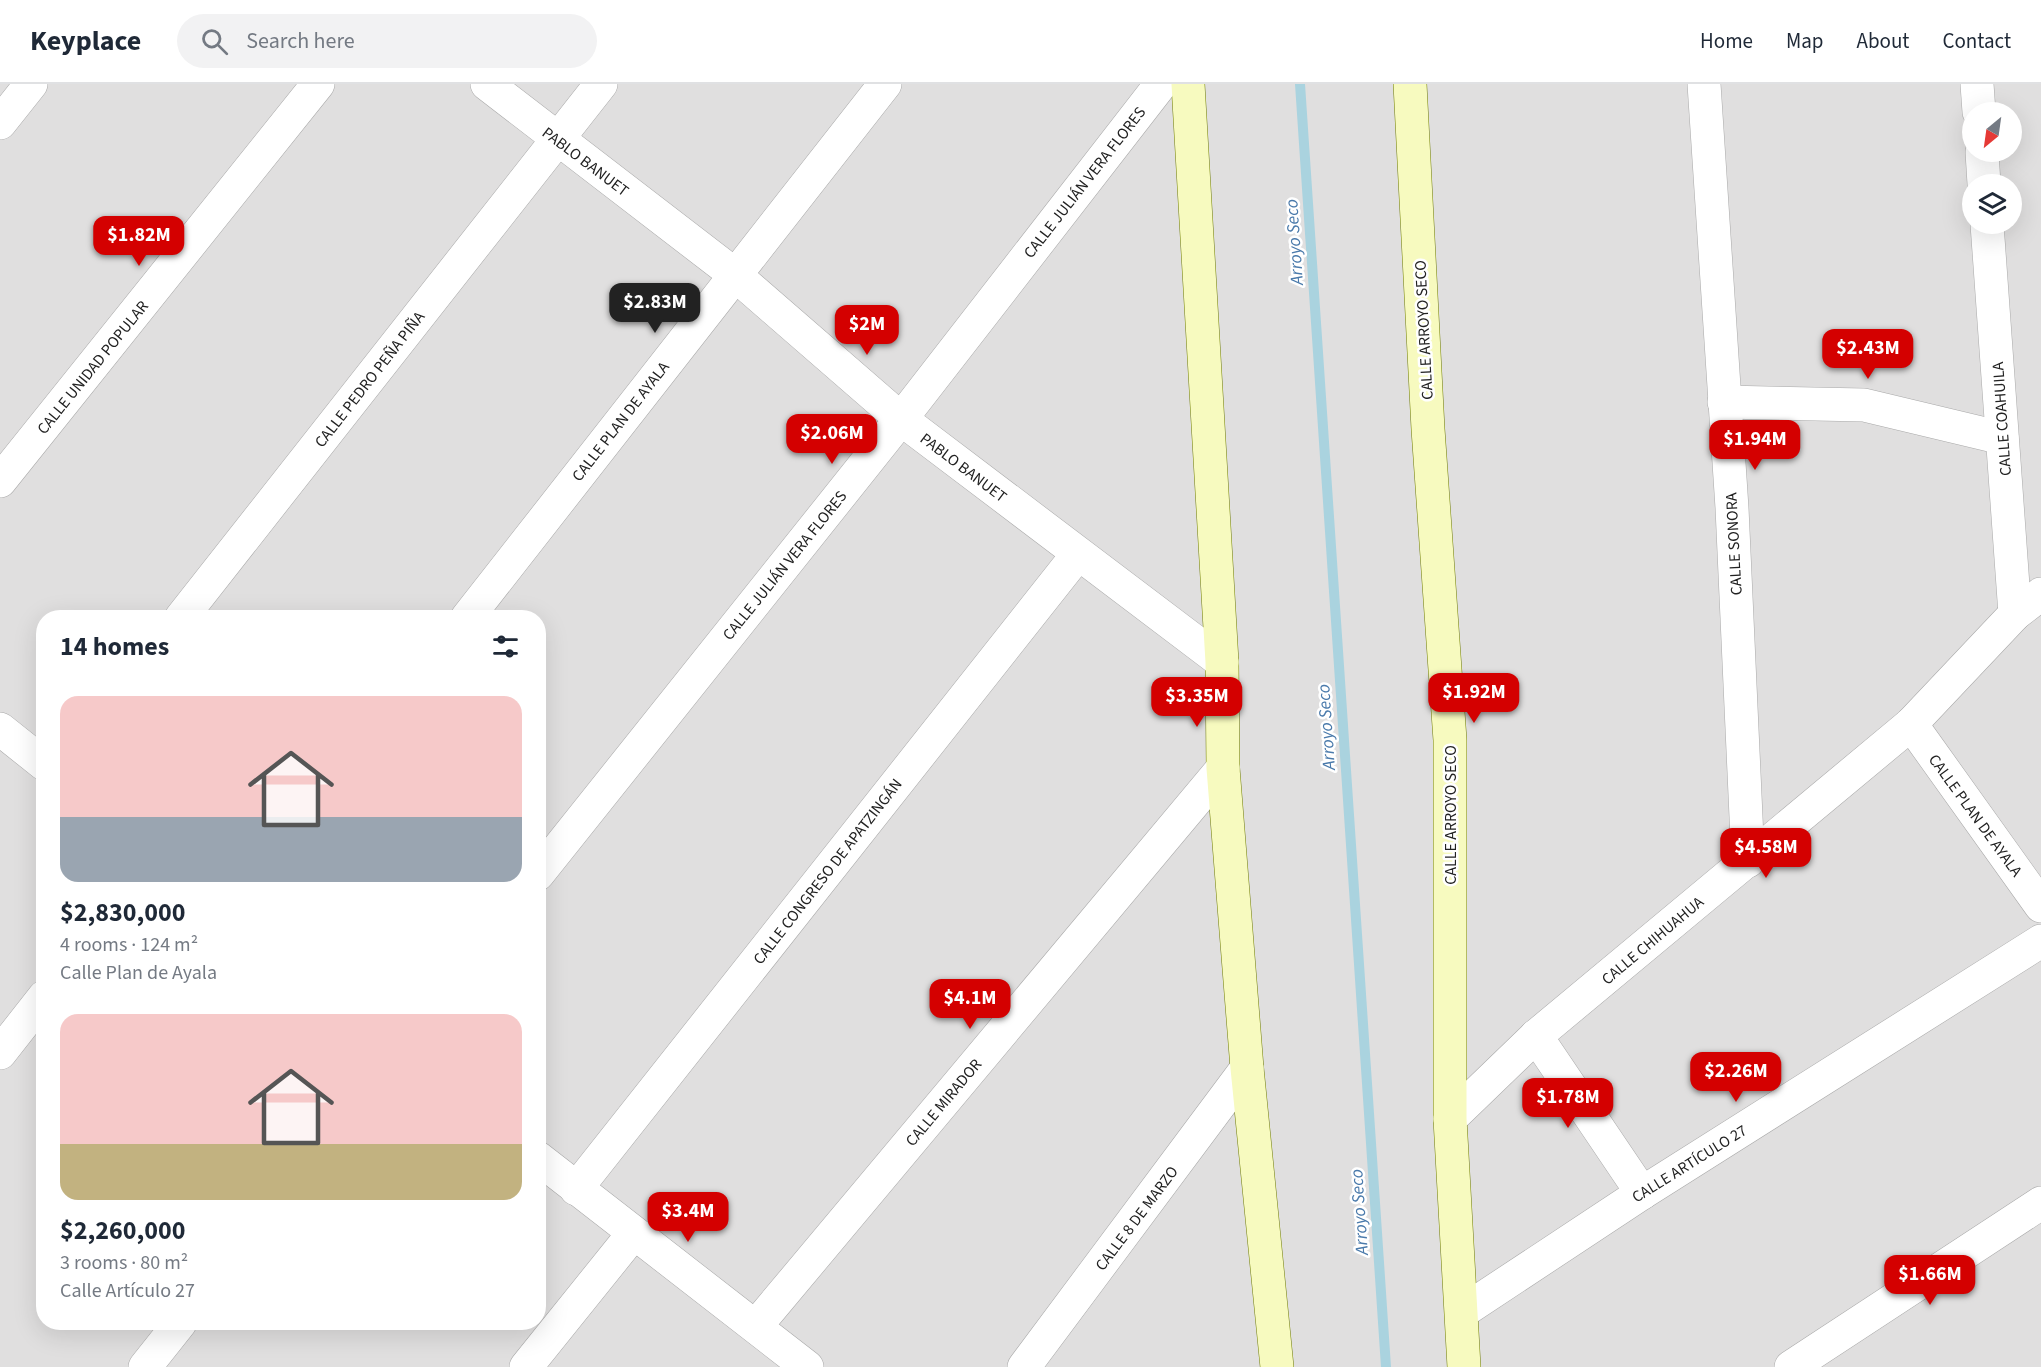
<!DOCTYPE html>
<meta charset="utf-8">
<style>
body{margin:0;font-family:"Source Sans 3",sans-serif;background:#f2f2f3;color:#1f2937;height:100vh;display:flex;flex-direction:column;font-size:22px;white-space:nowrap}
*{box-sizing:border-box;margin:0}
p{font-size:20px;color:#747a83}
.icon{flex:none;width:33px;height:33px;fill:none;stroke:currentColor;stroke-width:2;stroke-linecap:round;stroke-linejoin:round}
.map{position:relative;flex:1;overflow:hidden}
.panel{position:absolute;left:36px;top:526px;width:510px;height:720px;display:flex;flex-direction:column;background:#fff;border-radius:24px;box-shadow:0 6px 24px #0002}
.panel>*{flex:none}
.needle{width:39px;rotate:209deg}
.buttons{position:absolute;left:1962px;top:18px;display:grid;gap:12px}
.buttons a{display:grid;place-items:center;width:60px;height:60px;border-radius:50%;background:#fff;box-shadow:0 6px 24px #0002;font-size:30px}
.price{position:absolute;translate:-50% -51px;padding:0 14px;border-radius:12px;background:#d40000;color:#fff;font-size:20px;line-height:39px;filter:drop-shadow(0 2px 3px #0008)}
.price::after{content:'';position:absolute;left:50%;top:36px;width:18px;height:14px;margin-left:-9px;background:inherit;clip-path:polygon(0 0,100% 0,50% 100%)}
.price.current{background:#222;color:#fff}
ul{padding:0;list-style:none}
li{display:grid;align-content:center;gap:12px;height:318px;padding:0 24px}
li span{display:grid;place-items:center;height:186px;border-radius:18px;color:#555}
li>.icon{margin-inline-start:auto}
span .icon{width:108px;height:108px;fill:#fffc;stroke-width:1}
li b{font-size:26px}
h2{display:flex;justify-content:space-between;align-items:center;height:72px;padding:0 24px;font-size:26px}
header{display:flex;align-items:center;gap:36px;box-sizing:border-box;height:84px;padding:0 30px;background:#fff;border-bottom:2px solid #e0e1e3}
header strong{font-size:28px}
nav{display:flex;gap:33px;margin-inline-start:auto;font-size:21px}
.search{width:420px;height:54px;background:#f2f2f3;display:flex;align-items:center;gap:15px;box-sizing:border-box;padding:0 21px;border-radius:33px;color:#747a83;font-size:22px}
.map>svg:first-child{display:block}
</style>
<header>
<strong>Keyplace</strong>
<div class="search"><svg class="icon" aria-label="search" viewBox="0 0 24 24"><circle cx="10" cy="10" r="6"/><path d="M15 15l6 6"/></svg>Search here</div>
<nav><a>Home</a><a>Map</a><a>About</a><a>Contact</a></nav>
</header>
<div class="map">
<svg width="2041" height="1283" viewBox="0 0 2041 1283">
<rect width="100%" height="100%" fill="#f2efe9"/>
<path fill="#e0dfdf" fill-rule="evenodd" d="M0,0H2041V1283H0ZM1972,28H2012V68H1972ZM1972,100H2012V140H1972ZM44,534H538V1239H44Z"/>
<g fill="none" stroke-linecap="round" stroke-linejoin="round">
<polyline stroke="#aad3df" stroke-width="10" points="1300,0 1386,1283"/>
<defs>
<g id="street">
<polyline points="487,0 734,190 901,335 1222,578"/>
<polyline points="1704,0 1732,424 1748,777"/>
<polyline points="1977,0 1979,28"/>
<polyline points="0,39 31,0"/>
<polyline points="1982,68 1984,100"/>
<polyline points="1987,140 2015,530"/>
<polyline points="1724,318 1864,321 2002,354"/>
<polyline points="0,397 318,0"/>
<polyline points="181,534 601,0"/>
<polyline points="467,534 885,0"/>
<polyline points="1911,640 2041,822"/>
<polyline points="0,645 44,680"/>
<polyline points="538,790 901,335 1161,0"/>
<polyline points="1536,952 1642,1109"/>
<polyline points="0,969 44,913"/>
<polyline points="1450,1035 1536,952 1911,640 2015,530 2041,510"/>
<polyline points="538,1074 807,1283"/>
<polyline points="576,1105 1078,470"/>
<polyline points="1462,1228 1642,1109 2041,857"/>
<polyline points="756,1242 1223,684"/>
<polyline points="145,1283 180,1239"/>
<polyline points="526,1283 633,1150"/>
<polyline points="1024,1283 1247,984"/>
<polyline points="1791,1283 2041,1119"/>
</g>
<g id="secondary">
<polyline points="1188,0 1222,578 1223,684 1247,984 1277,1283"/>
<polyline points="1410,0 1428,345 1450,656 1450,1035 1464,1283"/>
</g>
</defs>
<use href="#street" stroke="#a9a9a9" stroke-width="34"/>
<use href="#secondary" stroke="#707d05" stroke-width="34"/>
<use href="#street" stroke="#fff" stroke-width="33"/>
<use href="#secondary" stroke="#f7fabf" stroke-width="33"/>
</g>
<g text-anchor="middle" stroke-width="5" stroke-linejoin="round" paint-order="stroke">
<g font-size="16" fill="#222" stroke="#fff">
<text transform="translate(586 77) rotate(37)" y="6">PABLO BANUET</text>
<text transform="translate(1084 98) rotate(-52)" y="6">CALLE JULIÁN VERA FLORES</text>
<text transform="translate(1423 246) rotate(-93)" y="6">CALLE ARROYO SECO</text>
<text transform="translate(92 283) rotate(-51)" y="6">CALLE UNIDAD POPULAR</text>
<text transform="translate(369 295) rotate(-52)" y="6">CALLE PEDRO PEÑA PIÑA</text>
<text transform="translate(2001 335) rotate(-94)" y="6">CALLE COAHUILA</text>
<text transform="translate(620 337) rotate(-52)" y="6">CALLE PLAN DE AYALA</text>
<text transform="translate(964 383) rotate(37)" y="6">PABLO BANUET</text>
<text transform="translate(1733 460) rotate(-93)" y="6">CALLE SONORA</text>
<text transform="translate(784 481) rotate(-51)" y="6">CALLE JULIÁN VERA FLORES</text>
<text transform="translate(1450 731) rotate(-90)" y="6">CALLE ARROYO SECO</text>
<text transform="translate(1976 731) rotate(54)" y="6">CALLE PLAN DE AYALA</text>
<text transform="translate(827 787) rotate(-52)" y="6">CALLE CONGRESO DE APATZINGÁN</text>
<text transform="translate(1652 856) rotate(-40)" y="6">CALLE CHIHUAHUA</text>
<text transform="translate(943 1018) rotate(-50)" y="6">CALLE MIRADOR</text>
<text transform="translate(1689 1079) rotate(-32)" y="6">CALLE ARTÍCULO 27</text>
<text transform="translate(1136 1134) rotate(-53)" y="6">CALLE 8 DE MARZO</text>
</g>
<g font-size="18" font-style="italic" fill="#4a7aab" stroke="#fff">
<text transform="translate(1294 158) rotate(-94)" y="6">Arroyo Seco</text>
<text transform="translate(1326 643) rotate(-94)" y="6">Arroyo Seco</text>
<text transform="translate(1359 1128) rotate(-94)" y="6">Arroyo Seco</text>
</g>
</g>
</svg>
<div class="buttons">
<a><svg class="needle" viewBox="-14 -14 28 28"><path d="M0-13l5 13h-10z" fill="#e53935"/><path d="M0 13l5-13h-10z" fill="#747a83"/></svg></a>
<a><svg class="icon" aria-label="layers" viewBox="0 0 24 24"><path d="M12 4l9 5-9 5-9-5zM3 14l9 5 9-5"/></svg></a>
</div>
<b class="price" style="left:139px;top:183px">$1.82M</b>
<b class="price current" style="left:655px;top:250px">$2.83M</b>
<b class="price" style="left:867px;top:272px">$2M</b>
<b class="price" style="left:1868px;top:296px">$2.43M</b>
<b class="price" style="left:832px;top:381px">$2.06M</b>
<b class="price" style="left:1755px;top:387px">$1.94M</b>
<b class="price" style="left:1474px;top:640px">$1.92M</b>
<b class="price" style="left:1197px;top:644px">$3.35M</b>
<b class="price" style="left:1766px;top:795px">$4.58M</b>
<b class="price" style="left:970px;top:946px">$4.1M</b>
<b class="price" style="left:1736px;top:1019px">$2.26M</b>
<b class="price" style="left:1568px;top:1045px">$1.78M</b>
<b class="price" style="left:688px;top:1159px">$3.4M</b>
<b class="price" style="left:1930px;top:1222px">$1.66M</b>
<section class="panel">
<h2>14 homes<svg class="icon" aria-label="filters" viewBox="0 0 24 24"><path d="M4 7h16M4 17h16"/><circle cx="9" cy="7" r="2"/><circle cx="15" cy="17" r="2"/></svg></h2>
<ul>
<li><span style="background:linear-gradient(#f6c9c9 65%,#9aa5b1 0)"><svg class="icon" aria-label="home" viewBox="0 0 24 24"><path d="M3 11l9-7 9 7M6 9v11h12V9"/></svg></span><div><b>$2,830,000</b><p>4 rooms · 124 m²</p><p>Calle Plan de Ayala</p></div></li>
<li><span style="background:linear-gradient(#f6c9c9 70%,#c2b280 0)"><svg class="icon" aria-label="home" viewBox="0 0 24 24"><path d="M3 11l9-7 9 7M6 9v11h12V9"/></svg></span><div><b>$2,260,000</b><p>3 rooms · 80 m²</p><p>Calle Artículo 27</p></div></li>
</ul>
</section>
</div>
